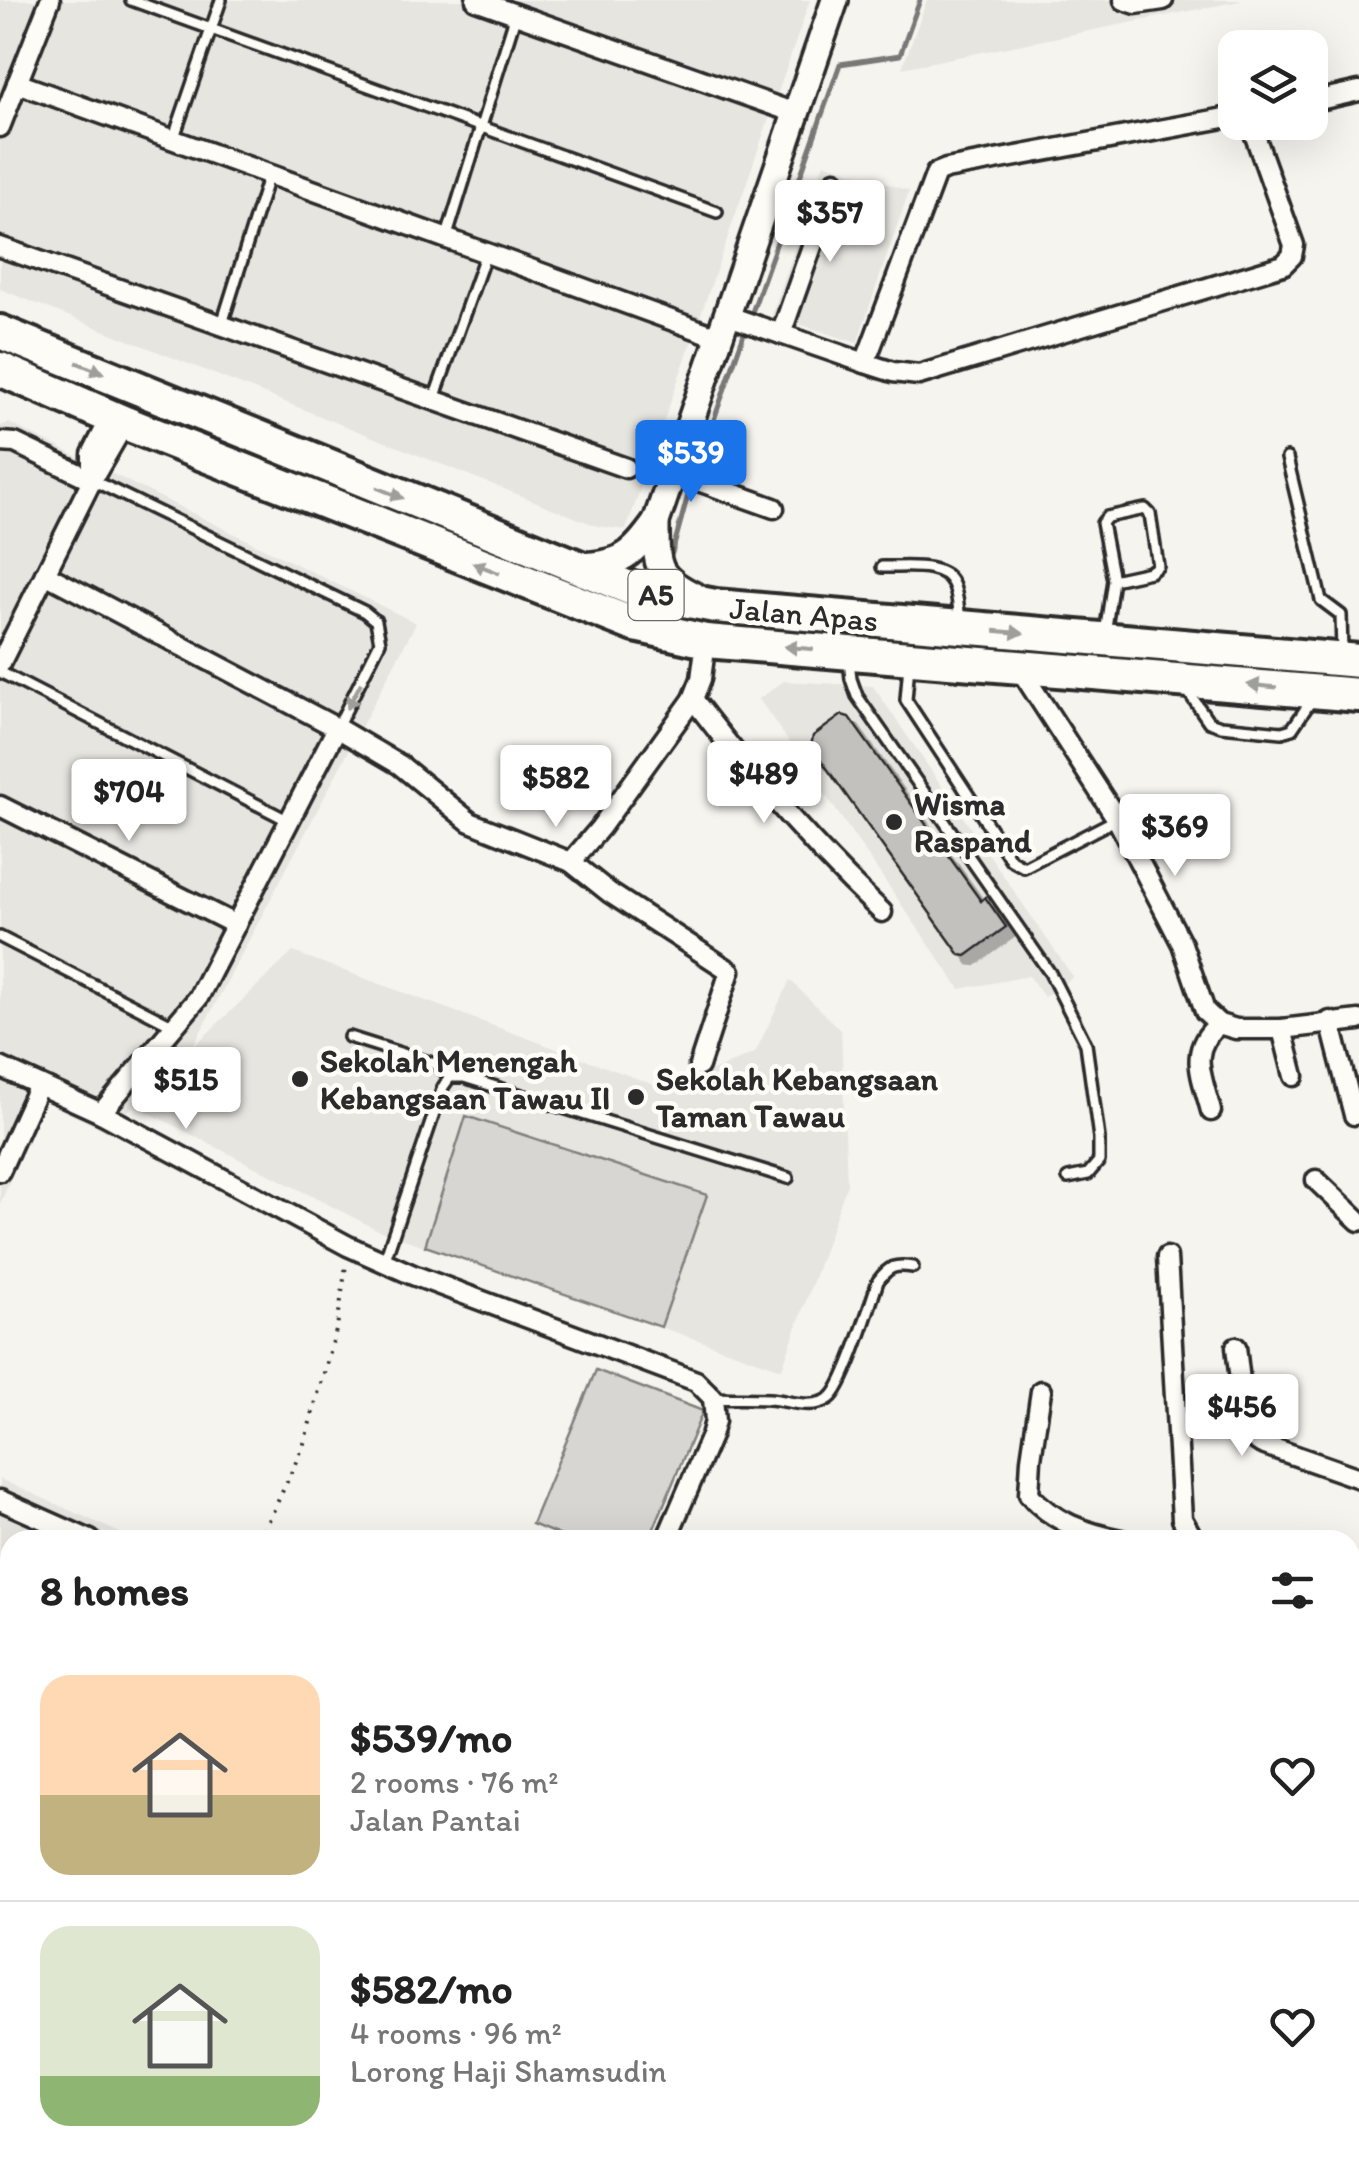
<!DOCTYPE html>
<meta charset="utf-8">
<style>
body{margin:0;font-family:Itim,sans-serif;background:#f6f6f6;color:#222;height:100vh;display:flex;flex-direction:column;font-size:38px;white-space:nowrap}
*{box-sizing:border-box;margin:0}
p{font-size:32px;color:#767676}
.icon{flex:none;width:55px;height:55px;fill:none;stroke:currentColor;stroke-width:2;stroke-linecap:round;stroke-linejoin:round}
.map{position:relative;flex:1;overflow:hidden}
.details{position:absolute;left:0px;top:1530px;width:1360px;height:642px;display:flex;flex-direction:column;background:#fff;border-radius:30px 30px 0 0;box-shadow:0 10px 40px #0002}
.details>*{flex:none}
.buttons{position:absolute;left:1218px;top:30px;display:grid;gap:20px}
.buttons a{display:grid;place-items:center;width:110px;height:110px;border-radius:20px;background:#fff;box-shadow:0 10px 40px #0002;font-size:50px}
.price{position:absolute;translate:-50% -85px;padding:0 22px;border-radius:10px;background:#fff;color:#222;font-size:32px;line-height:65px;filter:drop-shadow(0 2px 5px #0008)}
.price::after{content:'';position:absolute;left:50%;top:60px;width:30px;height:22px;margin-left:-15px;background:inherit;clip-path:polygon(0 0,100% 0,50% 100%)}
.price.on{background:#1a73e8;color:#fff}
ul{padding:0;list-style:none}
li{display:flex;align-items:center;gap:30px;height:250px;padding:0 40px}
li+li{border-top:2px solid #e0e0e0}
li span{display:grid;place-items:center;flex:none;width:280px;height:200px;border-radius:30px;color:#555}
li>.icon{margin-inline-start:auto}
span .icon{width:120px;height:120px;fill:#fffc;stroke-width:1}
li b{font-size:42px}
h2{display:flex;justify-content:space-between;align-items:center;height:120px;padding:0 40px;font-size:42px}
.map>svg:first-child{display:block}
</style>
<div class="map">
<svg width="1359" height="2172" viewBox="0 0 1359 2172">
<defs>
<filter id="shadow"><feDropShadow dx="9" dy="9" stdDeviation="0" flood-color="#0004"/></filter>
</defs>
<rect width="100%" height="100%" fill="#f5f4ef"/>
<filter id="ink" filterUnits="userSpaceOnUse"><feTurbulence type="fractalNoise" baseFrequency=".01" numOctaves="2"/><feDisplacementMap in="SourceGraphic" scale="20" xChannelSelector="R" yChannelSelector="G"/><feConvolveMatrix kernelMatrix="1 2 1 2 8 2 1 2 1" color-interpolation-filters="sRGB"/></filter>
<g filter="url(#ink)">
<g fill="#e6e5e0">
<polygon points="0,0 810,0 626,530 597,526 0,289"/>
<polygon points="927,0 1245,0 902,68"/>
<polygon points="824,163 909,191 857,343 772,315"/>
<polygon points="9,423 416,623 192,1048 293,952 668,1090 755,1053 790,980 841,1031 847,1184 782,1369 378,1230 134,1105 108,1132 44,1101 0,1204 0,426"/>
<polygon points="784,681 873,686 1073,977 1044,997 1029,976 960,989 759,699"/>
<polygon points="0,1479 136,1540 10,1540 10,2161 0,2157"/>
</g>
<g fill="#d7d6d2" stroke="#81807e" stroke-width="2.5">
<polygon points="466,1116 707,1195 661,1327 425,1246"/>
<polygon points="596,1370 703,1411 649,1540 571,1540 532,1524"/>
<polygon points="1359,2028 1359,2172 1282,2172 1285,2163 1350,2162 1350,2029"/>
</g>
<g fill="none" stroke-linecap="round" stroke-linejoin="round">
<g stroke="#797877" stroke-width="5">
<polyline points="750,318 840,64 900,55 920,0"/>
<polyline points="695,474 746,328"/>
<polyline points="672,553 691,484"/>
</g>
</g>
<polygon fill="#c2c1be" stroke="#2b2b2b" stroke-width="2.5" filter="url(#shadow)" points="842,715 849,717 981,901 985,897 1006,927 966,956 960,955 811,746 813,736"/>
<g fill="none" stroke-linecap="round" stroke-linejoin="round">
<defs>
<g id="lane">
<polyline points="131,0 717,212"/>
<polyline points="173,140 221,0"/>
<polyline points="446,239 516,14"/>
<polyline points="222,324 269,174"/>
<polyline points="434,399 486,253"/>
<polyline points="1287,458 1321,600 1341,615 1342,652"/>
<polyline points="92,480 365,612 376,621 380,642 337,728"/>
<path d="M882,567C903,568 943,561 953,584C958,594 958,608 960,618"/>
<polyline points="1105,634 1113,580 1102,523 1107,517 1145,509 1150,514 1158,566 1150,572 1113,580"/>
<polyline points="849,660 851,679 857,696 1050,973 1086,1044 1099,1138 1099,1161 1088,1174 1068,1178"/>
<polyline points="909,664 906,700 1011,860 1024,867 1117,819"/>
<polyline points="0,672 289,821"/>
<polyline points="1187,690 1209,722 1221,726 1282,732 1292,729 1313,698"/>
<polyline points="0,937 176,1027"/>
<polyline points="349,1037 438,1065 450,1077"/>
<polyline points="384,1262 443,1087 450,1077 464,1077 788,1178"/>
<path d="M713,1398C732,1399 750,1398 769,1399C788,1400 812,1411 830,1398C845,1387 871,1302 878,1281C889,1266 895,1264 913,1267"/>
<polyline points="0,1717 10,1721"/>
<polyline points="0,1927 10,1932"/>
</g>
<g id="street">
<polyline points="476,0 795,113"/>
<polyline points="1124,0 1136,4 1163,0"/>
<polyline points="17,83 718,337"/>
<polyline points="1310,102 1359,91"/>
<polyline points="0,127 50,0"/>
<polyline points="0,247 626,468"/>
<polyline points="726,315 865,363 936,173 946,169 1235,116"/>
<polyline points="781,334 835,181"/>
<polyline points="865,363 893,372 919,375 1283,265 1292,256 1294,245 1250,122"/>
<polyline points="0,442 15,443 92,480"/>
<polyline points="673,472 774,508"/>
<polyline points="92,480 92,454 111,417"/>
<polyline points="45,574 337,728 400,765 470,822 571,862 600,828 693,699 701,679 706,641"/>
<polyline points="0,664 92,480 125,423"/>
<polyline points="1018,666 1117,819 1182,944 1205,1011 1219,1024 1236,1029 1282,1029 1359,1020"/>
<path d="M693,699C751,775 812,846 882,912"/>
<polyline points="0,806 236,925"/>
<polyline points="571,862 610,893 730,971 699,1066"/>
<polyline points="1330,1021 1354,1115"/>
<polyline points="1282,1029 1294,1076"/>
<polyline points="0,1067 101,1113 348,1246 413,1275 696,1381 713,1398 715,1421 711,1436 666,1540"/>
<path d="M1211,1111C1202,1076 1187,1050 1219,1024"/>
<polyline points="101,1113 198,998 337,728"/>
<polyline points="0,1171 39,1085"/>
<polyline points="1316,1180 1359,1221"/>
<polyline points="1167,1257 1182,1519 1194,1540"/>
<polyline points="1236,1347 1245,1423 1250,1436 1262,1444 1359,1478"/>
<path d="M1041,1391L1031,1459L1029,1494C1052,1522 1087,1533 1121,1540"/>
<polyline points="0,1500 90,1540"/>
<polyline points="1350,1604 1359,1607"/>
<polyline points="0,1613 10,1618"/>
<polyline points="1350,1752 1359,1755"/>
<polyline points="0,1822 10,1827"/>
<polyline points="1350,1945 1359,1948"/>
<polyline points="0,2031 10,2035"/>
<polyline points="0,2138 10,2142"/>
<polyline points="261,2162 282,2172"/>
<polyline points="555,2162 578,2172"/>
<polyline points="793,2162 817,2172"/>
<polyline points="33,2172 55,2162"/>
<polyline points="394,2172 398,2162"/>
<polyline points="726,2172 731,2162"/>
<polyline points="1170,2172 1173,2162"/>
</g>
<g id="secondary">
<path d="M580,566C623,564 632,555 656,522"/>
<path d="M697,597C655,577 656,566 656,522L835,0"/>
</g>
<g id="highway">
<polyline points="0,332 637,591 715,606 1359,661"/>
<polyline points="0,369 125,423 635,625 706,641 1359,695"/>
</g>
</defs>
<use href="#lane" stroke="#2b2b2b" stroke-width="16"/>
<use href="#street" stroke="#2b2b2b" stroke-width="25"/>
<use href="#secondary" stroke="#2b2b2b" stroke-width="32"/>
<use href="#highway" stroke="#2b2b2b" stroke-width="40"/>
<polyline stroke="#2b2b2b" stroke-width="4" stroke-dasharray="2.5 8" stroke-linecap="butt" points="260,1540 303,1447 337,1327 346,1265"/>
<use href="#lane" stroke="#fdfcf7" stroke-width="9"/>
<use href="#street" stroke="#fdfcf7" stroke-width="18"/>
<use href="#secondary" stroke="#fdfcf7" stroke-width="25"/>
<use href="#highway" stroke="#fdfcf7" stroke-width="32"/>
</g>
<defs><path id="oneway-solid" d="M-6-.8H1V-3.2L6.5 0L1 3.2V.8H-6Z" transform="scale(2.5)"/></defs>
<g fill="#9e9e9b">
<use href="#oneway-solid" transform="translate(90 368) rotate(22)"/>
<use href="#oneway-solid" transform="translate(390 493) rotate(22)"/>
<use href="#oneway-solid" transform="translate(486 568) rotate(-158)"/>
<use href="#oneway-solid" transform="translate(1009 632) rotate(5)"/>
<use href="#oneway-solid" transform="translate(799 648) rotate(-175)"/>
<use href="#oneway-solid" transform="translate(1262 686) rotate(-174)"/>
<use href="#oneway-solid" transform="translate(354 696) rotate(118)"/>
</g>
</g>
<g fill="#2b2b2b" stroke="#fdfcf7" stroke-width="4">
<circle cx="894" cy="822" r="10"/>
<circle cx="300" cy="1079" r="10"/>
<circle cx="636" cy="1097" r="10"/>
</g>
<g text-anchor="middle" stroke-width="9" stroke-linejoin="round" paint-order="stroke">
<rect fill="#fdfcf7" stroke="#6a6a68" stroke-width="2.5" x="628.5" y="570" width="55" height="50" rx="8"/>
<g font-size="30" font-weight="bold" fill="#2b2b2b">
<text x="656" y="605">A5</text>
</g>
<g font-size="32" fill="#2b2b2b" stroke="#fdfcf7">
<text transform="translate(804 614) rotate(5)" y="11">Jalan Apas</text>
</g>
<g font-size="32" font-weight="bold" fill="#2b2b2b" stroke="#fdfcf7" text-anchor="start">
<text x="914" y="815">Wisma<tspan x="914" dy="37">Raspand</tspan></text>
<text x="320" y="1072">Sekolah Menengah<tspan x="320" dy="37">Kebangsaan Tawau II</tspan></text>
<text x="656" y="1090">Sekolah Kebangsaan<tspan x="656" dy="37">Taman Tawau</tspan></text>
</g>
</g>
</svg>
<div class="buttons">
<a><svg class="icon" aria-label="layers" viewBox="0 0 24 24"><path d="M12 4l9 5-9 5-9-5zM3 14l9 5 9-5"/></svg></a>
</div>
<b class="price" style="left:830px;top:265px">$357</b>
<b class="price on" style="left:691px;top:505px">$539</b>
<b class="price" style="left:764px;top:826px">$489</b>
<b class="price" style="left:556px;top:830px">$582</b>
<b class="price" style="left:129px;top:844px">$704</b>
<b class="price" style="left:1175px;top:879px">$369</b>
<b class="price" style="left:186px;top:1132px">$515</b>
<b class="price" style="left:1242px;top:1459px">$456</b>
<section class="details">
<h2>8 homes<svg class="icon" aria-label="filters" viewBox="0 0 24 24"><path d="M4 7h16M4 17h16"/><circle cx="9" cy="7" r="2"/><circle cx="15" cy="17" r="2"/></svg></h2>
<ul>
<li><span style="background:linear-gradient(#ffd9b3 60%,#c2b280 0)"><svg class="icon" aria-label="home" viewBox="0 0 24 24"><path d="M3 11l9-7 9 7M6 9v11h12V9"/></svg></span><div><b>$539/mo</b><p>2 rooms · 76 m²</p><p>Jalan Pantai</p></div><svg class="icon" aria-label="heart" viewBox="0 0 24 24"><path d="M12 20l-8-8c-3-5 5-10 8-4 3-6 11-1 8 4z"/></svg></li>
<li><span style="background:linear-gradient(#dfe7d0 75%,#8fb573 0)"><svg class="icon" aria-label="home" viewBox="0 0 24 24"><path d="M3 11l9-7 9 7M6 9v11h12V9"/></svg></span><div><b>$582/mo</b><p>4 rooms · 96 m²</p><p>Lorong Haji Shamsudin</p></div><svg class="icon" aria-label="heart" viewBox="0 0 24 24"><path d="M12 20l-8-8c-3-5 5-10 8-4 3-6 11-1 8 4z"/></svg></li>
</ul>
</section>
</div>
